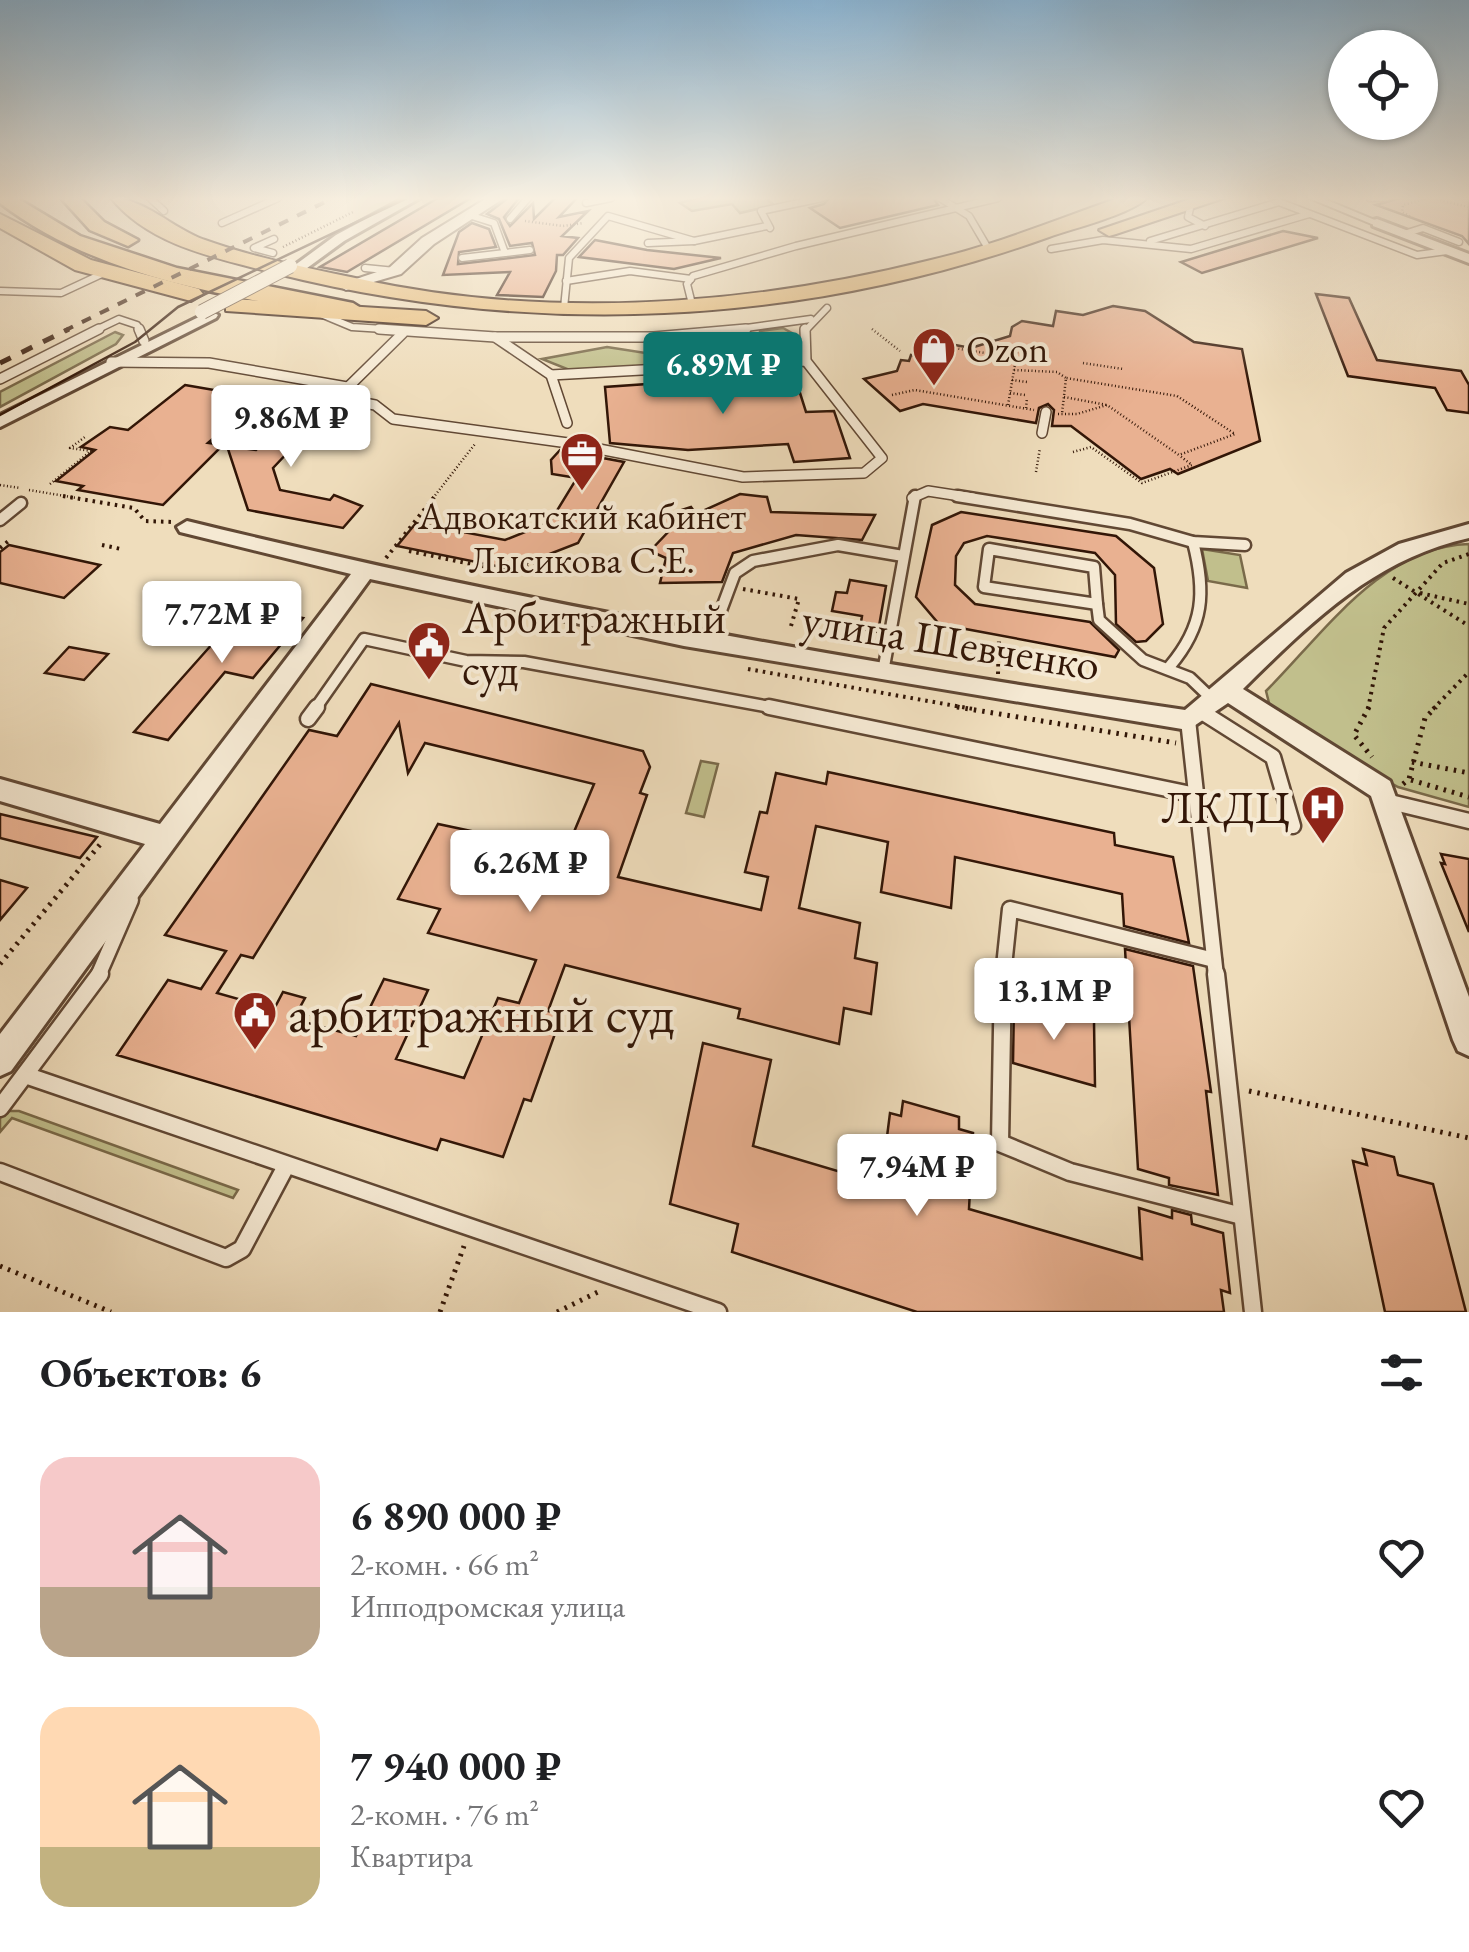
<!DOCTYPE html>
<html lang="ru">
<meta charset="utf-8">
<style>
body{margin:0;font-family:"EB Garamond",serif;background:#f2f2f2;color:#202124;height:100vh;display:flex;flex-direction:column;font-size:38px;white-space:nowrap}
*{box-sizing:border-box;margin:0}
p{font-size:32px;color:#757577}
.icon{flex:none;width:55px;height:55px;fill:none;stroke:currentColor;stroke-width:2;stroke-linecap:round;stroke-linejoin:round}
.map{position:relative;height:1312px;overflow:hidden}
.details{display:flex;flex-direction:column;background:#fff;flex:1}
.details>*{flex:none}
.buttons{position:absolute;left:1328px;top:30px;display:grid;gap:20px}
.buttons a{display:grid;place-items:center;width:110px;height:110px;border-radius:50%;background:#fff;box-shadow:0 2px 8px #0004;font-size:50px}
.price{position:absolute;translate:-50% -85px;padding:0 22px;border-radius:10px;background:#fff;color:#222;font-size:32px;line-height:65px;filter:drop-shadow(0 2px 5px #0008)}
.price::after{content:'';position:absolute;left:50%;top:60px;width:30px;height:22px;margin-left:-15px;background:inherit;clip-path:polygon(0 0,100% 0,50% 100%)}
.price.active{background:#0f766e;color:#fff}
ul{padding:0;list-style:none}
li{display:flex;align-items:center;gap:30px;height:250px;padding:0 40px}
li span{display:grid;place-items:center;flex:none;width:280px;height:200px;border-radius:30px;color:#555}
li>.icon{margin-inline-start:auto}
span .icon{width:120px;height:120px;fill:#fffc;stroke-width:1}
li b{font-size:42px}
h2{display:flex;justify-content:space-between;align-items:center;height:120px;padding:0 40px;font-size:42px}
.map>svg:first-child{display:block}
</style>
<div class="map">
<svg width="1469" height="1312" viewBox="0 0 1469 1312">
<rect width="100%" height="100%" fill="#efddbc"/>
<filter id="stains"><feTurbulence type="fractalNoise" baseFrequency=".002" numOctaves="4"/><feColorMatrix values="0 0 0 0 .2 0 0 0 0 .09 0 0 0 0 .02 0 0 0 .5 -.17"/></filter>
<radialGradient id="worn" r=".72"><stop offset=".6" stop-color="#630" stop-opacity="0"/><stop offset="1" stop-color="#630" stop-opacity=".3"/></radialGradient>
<g fill="#c1bf8c" stroke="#7a6a4a" stroke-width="2.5">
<polygon points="696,198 766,198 774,205 740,213 732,204 692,211 680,203"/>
<polygon points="783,328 792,333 794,348 787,356 702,364 701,359 715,358 760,338 760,331"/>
<polygon points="115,332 123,335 116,344 0,407 0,392"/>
<polygon points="607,347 691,360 692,364 572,371 542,359"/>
<path d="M1469,544V807L1398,787L1272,715L1266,691C1323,634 1382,546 1469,544Z"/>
<polygon points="1202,549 1240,555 1247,588 1208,581"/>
<polygon points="701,761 718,764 704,817 686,813"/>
<polygon points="8,1111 19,1111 238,1190 233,1198 12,1118 0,1132 0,1116"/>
</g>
<g fill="#e9b191" stroke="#321607" stroke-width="2.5" fill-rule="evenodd">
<polygon points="438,198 471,198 347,272 320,267"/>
<polygon points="508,198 519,198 504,217 510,226 533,203 534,219 555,198 577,198 559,217 588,211 562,236 578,238 563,255 557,255 556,271 543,297 497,295 510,272 443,275 459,232 472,223 489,229 496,247 459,252 458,264 535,255 532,243 510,246 499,219 487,214"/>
<polygon points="829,198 933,198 938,205 840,228 810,208 824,204"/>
<polygon points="1400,198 1469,198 1469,244 1462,236 1376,205"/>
<polygon points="1283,231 1318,238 1202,273 1181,262"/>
<polygon points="595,240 647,250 721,258 674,269 579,257"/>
<polygon points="1316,294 1349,298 1377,360 1461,371 1469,385 1469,413 1447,410 1435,388 1348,376"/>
<polygon points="1113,306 1145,311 1194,342 1242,349 1260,441 1178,474 1170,469 1141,479 1071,426 1052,426 1054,410 1048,404 1039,408 1036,423 923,404 900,411 864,379 897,371 901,360 909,361 911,355 933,359 939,342 971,348 1010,336 1012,327 1022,321 1053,326 1056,311 1083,315"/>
<polygon points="794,374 806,412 834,411 850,458 794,462 788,444 688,450 610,443 605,387 676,382 698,375 724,379"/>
<polygon points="185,385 260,398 208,443 223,445 163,505 78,490 83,486 56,481 95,450 81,447 110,427 128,430"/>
<polygon points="308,400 359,410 332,432 310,429 273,468 280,490 330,500 334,495 362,506 343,528 248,510 227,446 256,450"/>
<polygon points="560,450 624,462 578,543 511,569 397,546 416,523 505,540 550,522 577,478 552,474 551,460"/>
<polygon points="740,494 767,497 771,512 875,515 862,540 796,535 733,553 722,582 660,583 666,558 650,551 670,530 658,529 663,516 691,507 696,514"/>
<polygon points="961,512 1116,536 1154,568 1163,624 1146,641 1136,642 1116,624 1115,575 1095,553 987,536 964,543 956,556 955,585 975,604 1090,622 1119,650 1115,657 939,624 916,597 932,525"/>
<polygon points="9,545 100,565 64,598 0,583 0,552"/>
<polygon points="850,580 886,586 878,632 860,629 862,616 832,611 836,592 847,593"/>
<polygon points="246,606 303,618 253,678 225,672 168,740 134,732"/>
<polygon points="69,647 108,654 84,680 45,673"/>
<path d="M371,684L643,751L650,767L640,793L647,795L618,877L761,910L768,877L745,872L760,812L767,813L776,773L826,784L828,772L1114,833L1115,845L1173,857L1189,943L1124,926L1122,894L955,857L951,908L881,892L888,842L816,826L799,908L860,923L855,958L877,963L871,1014L844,1008L839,1044L738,1018L740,1009L565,965L548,1011L562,1014L531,1101L524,1099L503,1157L441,1139L437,1150L117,1055L168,980L201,989L226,951L165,935L309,730L337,736ZM399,723L408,773L425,743L594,784L566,851L438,824L398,899L440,909L428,933L536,960L519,1003L498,998L464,1078L396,1059L428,990L384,979L356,1036L304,1022L310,1012L299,1009L305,998L283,992L274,1009L217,993L241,955L253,958Z"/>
<polygon points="0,814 97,837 80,858 0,838"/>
<polygon points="1441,854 1469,859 1469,932 1441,863 1445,864"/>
<polygon points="0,880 27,888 0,920"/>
<polygon points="1125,949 1193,966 1211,1092 1206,1091 1218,1195 1169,1185 1169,1178 1138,1169"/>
<polygon points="1014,1001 1094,1022 1095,1086 1013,1063"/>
<polygon points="703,1043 771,1060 753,1146 881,1184 890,1113 901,1116 903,1101 959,1117 959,1129 973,1133 969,1209 1142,1259 1139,1208 1172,1218 1172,1210 1191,1215 1192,1224 1223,1233 1230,1293 1221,1290 1224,1312 917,1312 732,1252 738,1224 670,1204"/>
<polygon points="1363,1149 1394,1157 1398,1175 1433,1184 1466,1312 1385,1312 1353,1161 1367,1165"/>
</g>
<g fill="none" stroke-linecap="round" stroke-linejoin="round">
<defs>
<g id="service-far4">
<polyline points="150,198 164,211"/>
<polyline points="940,198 969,216 989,250"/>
<polyline points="1370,198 1386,198"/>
<polyline points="586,203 611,198"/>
<polyline points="1191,204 1188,217 1205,226"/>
<polyline points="472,216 494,223 505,253 530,250"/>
<polyline points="510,219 528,198"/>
<polyline points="222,223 278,198"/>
<polyline points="770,228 761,211 822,198"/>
<polyline points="1404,234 1423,228 1459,242"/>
<polyline points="1150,241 1279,202 1417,255 1447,251"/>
<polyline points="648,243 694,241 767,226"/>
<polyline points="1051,249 1103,240 1191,249 1309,214"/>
<polyline points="273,253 254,248 274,239"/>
<polyline points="462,258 505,253"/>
<polyline points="365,268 395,271"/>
<polyline points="566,281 630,271 691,279"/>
<polyline points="0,291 61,293 106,272"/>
<polyline points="692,304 687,284 693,276 796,246 998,198"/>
<polyline points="564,308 569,258 608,216 694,241"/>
<polyline points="316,312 352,327 415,331"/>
<polyline points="94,331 119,319 137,325 140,331"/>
<polyline points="725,331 811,319"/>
<polyline points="805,331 827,308"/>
</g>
<g id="service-far3">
<polyline points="139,329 144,341"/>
<polyline points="379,329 495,337 551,375 567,423"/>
<polyline points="403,333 337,398 375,405 393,419 568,443 743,477 864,473 882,458 806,361 805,329"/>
<polyline points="495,337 654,337 746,329"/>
<polyline points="111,362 209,363 347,387"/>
<polyline points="551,375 806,361"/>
<polyline points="0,379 99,329"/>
<polyline points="1042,433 1046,412"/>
<polyline points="912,498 928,491 973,498"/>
</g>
<g id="service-far2">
<polyline points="957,496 1130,524 1193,542 1245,545"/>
<polyline points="0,520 21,503"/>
<polygon points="989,549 1094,567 1097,604 984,587"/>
<polyline points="1097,604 1099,620 1143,660 1190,678 1212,699"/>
<polyline points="710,640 735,573 753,561 838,545 903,556"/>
<path d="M1170,666C1204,626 1206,592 1193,542"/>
<polyline points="883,672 915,496"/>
<polyline points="315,709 364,639 466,661 524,662 781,709"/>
</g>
<g id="service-far1">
<polyline points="769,707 1196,795"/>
<polyline points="1202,712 1273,757 1293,826"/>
<polyline points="308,719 317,707"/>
<polyline points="1188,720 1216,976"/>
<polyline points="1386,801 1469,821"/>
<polyline points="98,976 131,900"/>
<polyline points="1003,976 1010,909 1214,960"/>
</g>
<g id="service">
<polyline points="1003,974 1000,1143 1070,1172 1242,1216"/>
<polyline points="1216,974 1253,1312"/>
<polyline points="25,1075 718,1312"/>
<polyline points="0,1108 100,974"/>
<polyline points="0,1172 226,1258 242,1249 286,1166"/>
</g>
<polygon id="pedestrian" points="1309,198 1322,198 1382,223 1374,225"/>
<g id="minor">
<polygon points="405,198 420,198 344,241 303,271 291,268 336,235"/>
<polygon points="1377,219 1469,254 1469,263 1373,226 1373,220"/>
<polygon points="211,311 218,315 216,318 0,427 0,415"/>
<path d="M187,521C517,602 849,661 1185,710L1346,573L1399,544L1469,524V538C1374,559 1311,622 1243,689L1390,781L1469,997V1056L1458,1051L1453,1040L1371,796L1228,703L1188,730L684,646L370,579L11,1071L0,1076V1034L145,844L0,801V779L160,824L351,574L180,532L177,527Z"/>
</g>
<polygon id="tertiary" points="487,198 504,198 434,244 401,274 346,290 338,285 389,268 422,238"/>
<g id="primary">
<path d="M0,198H17L80,236L177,268L353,303L364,310L353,317C234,298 97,278 0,203Z"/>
<polygon points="61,198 80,198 104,222 138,240 128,246 90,230"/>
</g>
<g id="trunk">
<path d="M111,198C145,198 173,229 205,240C255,258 308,268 360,279C545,320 748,306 931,260C995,245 1056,220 1118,198H1147C1129,215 1074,228 1049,237C799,327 531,338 274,273C217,258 150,246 111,198Z"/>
<polygon points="1193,198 1224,198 1116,234 1109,236 1099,230"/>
<polygon points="0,214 91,260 199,289 203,294 191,301 75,270 0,228"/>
<polygon points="234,299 426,311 438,318 426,325 226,311 226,301"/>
</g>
</defs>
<use href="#service-far4" stroke="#614834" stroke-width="9"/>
<use href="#service-far3" stroke="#614834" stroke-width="12"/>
<use href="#service-far2" stroke="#614834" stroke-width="15"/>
<use href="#service-far1" stroke="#614834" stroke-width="19"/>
<use href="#service" stroke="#614834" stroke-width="21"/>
<use href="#pedestrian" stroke="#614834" stroke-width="4"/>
<use href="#minor" stroke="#614834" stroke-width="6"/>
<use href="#tertiary" stroke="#614834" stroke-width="4"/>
<use href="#primary" stroke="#321607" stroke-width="5"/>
<use href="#trunk" stroke="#321607" stroke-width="4"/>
<g stroke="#321607" stroke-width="2.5" stroke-dasharray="1 2.5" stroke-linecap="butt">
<polyline points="1430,198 1469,207"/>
<polyline points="1413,218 1402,212 1403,205 1429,198"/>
<polyline points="525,221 563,226 584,223"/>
<polyline points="283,247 355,211"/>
<polyline points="872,329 900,351"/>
<polyline points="948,347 1016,358"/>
<polyline points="1083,363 1123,369"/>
<polyline points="1014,370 1057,372 1066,378"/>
<polyline points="1012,380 1027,382"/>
<polyline points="1010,393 1025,395"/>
<polyline points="892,395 915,390 1034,410"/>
<polyline points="1064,397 1107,405"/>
<polyline points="1008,405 1018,347"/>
<polyline points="1026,408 1027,398"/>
<polyline points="1058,414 1077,414 1107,405 1179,455 1235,434 1177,396 1066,378 1062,414"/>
<polyline points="1073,452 1091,447 1142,483 1192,465 1180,456"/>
<polyline points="1036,472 1040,448"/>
<polyline points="50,484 91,451 70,448 85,437"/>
<polyline points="0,485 20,488"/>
<polyline points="29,490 77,498"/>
<polyline points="433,498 475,444"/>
</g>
<g stroke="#321607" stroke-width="4" stroke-dasharray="2.5 5" stroke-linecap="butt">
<polyline points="63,496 134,508 145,521 172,522"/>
<polyline points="102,545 121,549"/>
<polyline points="0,548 11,539"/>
<polyline points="409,551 509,572 558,553"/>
<polyline points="386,558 435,496"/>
<polyline points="1393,578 1469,626"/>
<polyline points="743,589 799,599 791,626"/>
<polyline points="1420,593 1469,604"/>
<polyline points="748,669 973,709"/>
<polyline points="998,674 999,639"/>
<polyline points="1368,709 1384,628 1443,563 1469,554"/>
<polyline points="1433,709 1469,672"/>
</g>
<g stroke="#321607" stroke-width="5" stroke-dasharray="2.5 6" stroke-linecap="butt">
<polyline points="957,707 1176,743"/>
<polyline points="1369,707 1354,735 1372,757"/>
<polyline points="1412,762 1469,773"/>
<polyline points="1411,780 1469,797"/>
<polyline points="1403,784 1409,779 1425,718 1436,707"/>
<polyline points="0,964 103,841"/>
<polyline points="1249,1091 1469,1138"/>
<polyline points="0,1266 111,1312"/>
<polyline points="440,1312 464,1246"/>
<polyline points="557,1312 598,1292"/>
</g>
<use href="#service-far4" stroke="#f5e9d3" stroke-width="6"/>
<use href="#service-far3" stroke="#f5e9d3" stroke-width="9"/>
<use href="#service-far2" stroke="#f5e9d3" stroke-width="10"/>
<use href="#service-far1" stroke="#f5e9d3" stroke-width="14"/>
<use href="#service" stroke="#f5e9d3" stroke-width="16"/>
<use href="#pedestrian" fill="#f5e9d3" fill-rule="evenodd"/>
<use href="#minor" fill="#f5e9d3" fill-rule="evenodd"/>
<use href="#tertiary" fill="#f5e9d3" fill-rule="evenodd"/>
<use href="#primary" fill="#e8be7e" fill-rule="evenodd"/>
<use href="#trunk" fill="#e8be7e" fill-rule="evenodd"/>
<polyline stroke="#321607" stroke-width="2.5" points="0,415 135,342 178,307 407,198"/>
<polyline stroke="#321607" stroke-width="4" stroke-dasharray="10 10" stroke-linecap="butt" points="64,331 333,198"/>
<polyline stroke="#321607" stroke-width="5" stroke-dasharray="12 12" stroke-linecap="butt" points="0,363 69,329"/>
<defs>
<polyline id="minor-bridge" points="202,312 290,266"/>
</defs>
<use href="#minor-bridge" stroke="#614834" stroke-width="16" stroke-linecap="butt"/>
<use href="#minor-bridge" stroke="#f5e9d3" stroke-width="14"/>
</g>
<linearGradient id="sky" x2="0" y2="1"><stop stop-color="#8bb6d6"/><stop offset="0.52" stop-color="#f8f0e1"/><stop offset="1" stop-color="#f8f0e1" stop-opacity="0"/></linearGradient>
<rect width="1469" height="382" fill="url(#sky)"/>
<defs>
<symbol id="shop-pin" viewBox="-11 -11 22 30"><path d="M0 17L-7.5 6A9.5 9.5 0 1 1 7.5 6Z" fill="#8f2418" stroke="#f5e9d3"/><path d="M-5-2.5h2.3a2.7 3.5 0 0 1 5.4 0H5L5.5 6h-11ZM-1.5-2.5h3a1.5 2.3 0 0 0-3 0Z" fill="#fff"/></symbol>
<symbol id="office-pin" viewBox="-11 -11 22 30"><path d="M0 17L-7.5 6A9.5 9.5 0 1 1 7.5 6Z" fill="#8f2418" stroke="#f5e9d3"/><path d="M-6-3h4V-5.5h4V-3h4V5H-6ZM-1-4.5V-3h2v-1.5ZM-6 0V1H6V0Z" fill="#fff"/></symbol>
<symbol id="civic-pin" viewBox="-11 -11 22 30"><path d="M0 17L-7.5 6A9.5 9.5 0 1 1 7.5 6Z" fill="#8f2418" stroke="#f5e9d3"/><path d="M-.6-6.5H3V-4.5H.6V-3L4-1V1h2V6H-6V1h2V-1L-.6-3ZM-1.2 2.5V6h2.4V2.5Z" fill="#fff"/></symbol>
<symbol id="hospital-pin" viewBox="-11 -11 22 30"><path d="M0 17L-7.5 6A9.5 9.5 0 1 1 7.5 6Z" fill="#8f2418" stroke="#f5e9d3"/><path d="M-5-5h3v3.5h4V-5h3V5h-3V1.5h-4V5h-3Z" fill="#fff"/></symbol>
</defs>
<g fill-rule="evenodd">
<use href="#shop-pin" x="909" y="324" width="50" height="68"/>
<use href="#office-pin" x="557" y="429" width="50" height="68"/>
<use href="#civic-pin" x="404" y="618" width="50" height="68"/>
<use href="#hospital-pin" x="1298" y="782" width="50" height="68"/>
<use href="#civic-pin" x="230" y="988" width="50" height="68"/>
</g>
<g text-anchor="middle" stroke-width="8" stroke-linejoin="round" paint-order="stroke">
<g font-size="38" fill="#321607" stroke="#f5e9d3" text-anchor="start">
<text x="966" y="362">Ozon</text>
<text x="582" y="529" text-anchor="middle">Адвокатский кабинет<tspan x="582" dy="44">Лысикова С.Е.</tspan></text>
</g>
<g font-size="45" fill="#321607" stroke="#f5e9d3" text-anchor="start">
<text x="462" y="633">Арбитражный<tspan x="462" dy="52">суд</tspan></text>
<text x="1290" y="823" text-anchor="end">ЛКДЦ</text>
</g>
<g font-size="45" fill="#321607" stroke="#f5e9d3">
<text transform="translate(951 641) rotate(9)" y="16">улица Шевченко</text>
</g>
<g font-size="55" fill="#321607" stroke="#f5e9d3" text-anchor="start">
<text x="288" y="1032">арбитражный суд</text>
</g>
</g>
<rect width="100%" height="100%" filter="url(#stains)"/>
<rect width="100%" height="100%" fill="url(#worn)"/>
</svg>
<div class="buttons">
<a><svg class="icon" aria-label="locate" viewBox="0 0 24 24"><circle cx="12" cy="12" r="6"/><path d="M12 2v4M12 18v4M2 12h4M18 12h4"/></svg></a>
</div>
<b class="price active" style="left:723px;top:417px">6.89M ₽</b>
<b class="price" style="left:291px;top:470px">9.86M ₽</b>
<b class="price" style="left:222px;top:666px">7.72M ₽</b>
<b class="price" style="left:530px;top:915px">6.26M ₽</b>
<b class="price" style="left:1054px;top:1043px">13.1M ₽</b>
<b class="price" style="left:917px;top:1219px">7.94M ₽</b>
</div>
<section class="details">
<h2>Объектов: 6<svg class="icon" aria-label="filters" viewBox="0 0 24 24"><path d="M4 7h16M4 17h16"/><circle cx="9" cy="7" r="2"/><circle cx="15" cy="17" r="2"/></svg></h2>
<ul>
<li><span style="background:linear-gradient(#f6c9c9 65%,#b9a48a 0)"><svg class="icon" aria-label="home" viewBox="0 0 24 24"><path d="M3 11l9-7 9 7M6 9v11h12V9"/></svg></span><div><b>6 890 000 ₽</b><p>2-комн. · 66 m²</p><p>Ипподромская улица</p></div><svg class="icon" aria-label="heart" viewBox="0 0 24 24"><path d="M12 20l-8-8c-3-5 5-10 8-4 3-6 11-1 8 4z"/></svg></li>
<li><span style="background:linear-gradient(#ffd9b3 70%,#c2b280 0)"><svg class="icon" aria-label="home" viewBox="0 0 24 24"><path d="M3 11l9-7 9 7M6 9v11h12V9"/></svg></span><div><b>7 940 000 ₽</b><p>2-комн. · 76 m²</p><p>Квартира</p></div><svg class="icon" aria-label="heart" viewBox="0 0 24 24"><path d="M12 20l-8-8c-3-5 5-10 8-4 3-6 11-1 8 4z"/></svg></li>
</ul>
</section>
